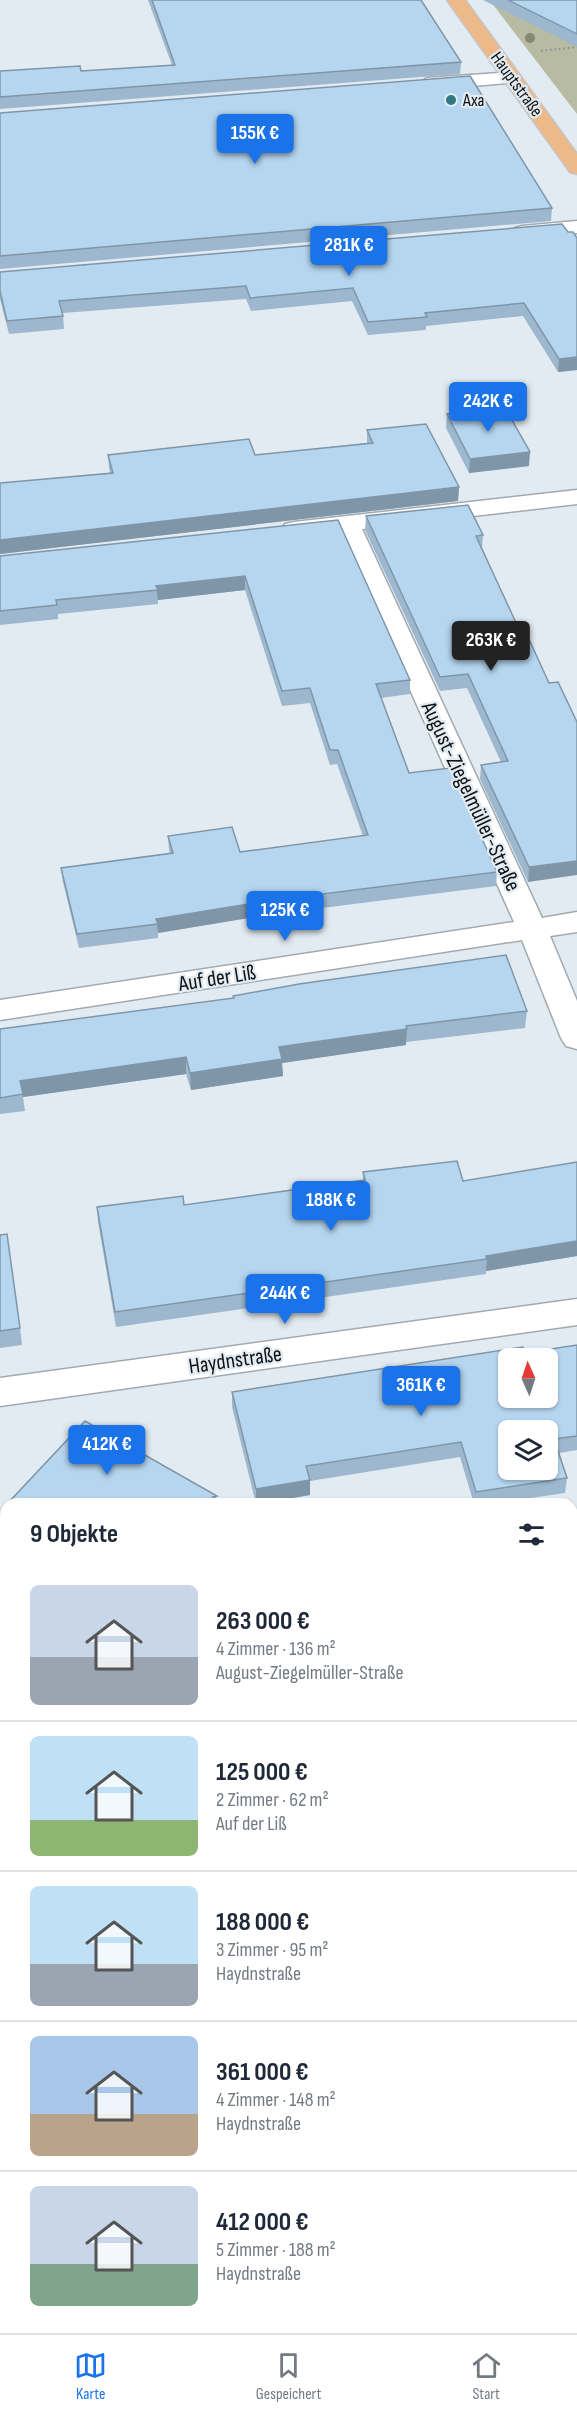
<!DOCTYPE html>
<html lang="de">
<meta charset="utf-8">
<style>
body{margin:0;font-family:"Sofia Sans Condensed",sans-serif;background:#f6f6f7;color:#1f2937;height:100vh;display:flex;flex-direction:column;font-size:22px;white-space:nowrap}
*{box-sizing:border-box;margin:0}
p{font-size:20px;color:#747a83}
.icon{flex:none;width:33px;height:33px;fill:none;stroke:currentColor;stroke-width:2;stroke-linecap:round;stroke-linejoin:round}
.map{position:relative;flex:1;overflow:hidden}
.panel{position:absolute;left:0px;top:1498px;width:578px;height:836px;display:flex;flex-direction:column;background:#fff;border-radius:18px 18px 0 0;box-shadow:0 2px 4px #0004}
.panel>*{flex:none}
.needle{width:39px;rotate:357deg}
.fabs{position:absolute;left:498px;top:1348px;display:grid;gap:12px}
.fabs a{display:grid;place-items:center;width:60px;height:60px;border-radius:9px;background:#fff;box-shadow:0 2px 4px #0004;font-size:30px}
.price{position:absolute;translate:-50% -51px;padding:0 14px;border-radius:6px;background:#1a73e8;color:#fff;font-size:20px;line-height:39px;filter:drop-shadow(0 2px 3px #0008)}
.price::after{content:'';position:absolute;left:50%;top:36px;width:18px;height:14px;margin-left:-9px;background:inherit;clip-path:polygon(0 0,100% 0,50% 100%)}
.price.on{background:#222;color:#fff}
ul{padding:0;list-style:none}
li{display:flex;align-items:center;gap:18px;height:150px;padding:0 30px}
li+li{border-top:2px solid #e0e1e3}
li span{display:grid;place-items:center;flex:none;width:168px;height:120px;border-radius:9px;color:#555}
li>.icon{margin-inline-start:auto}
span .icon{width:72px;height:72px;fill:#fffc;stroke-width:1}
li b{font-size:26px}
h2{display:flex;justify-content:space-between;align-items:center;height:72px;padding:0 30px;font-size:26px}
.tab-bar{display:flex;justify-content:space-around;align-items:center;height:84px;border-top:2px solid #e0e1e3;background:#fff;font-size:16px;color:#747a83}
.tab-bar a{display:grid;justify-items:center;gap:3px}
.tab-bar .on{color:#1a73e8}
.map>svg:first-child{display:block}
</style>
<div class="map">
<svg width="577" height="2333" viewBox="0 0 577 2333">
<rect width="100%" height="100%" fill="#e2ebf2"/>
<g fill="#b7bba1">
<polygon points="518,0 577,0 577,114 491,2"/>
<polygon points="0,1667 6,1670 6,1868 0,1864"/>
<polygon points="572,1959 577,1960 577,2254 572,2250"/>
</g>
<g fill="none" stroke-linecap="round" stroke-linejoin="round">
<defs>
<g id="minor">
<polygon points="512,72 521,78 519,82 427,90 418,84 427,78"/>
<polygon points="577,221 577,233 522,238 515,236 512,232 515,228 522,226"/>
<polygon points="577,490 577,504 362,529 542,918 577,912 577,932 550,936 577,1001 577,1049 566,1046 561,1038 522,940 0,1020 0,1000 514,922 339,531 294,536 285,534 282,529 285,524 294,522"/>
<polygon points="577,1299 577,1325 0,1406 0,1378"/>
<polygon points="0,1585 6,1587 6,1620 0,1618"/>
<polygon points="572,1883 577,1885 577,1925 572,1923"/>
</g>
<polygon id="major" points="447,0 465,0 577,154 577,174 570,172"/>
</defs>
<use href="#minor" stroke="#a2aab0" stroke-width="3"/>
<use href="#major" stroke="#c5c6c6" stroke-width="3"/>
<polyline stroke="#888e93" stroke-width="2" stroke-dasharray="1.5 3" stroke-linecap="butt" points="541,51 577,47"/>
<g stroke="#888e93" stroke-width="4.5" stroke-dasharray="4 6" stroke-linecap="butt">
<polyline points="0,1888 6,1892"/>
<polyline points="572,2271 577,2275"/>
</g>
<use href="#minor" fill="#fff" fill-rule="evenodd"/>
<use href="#major" fill="#eeb988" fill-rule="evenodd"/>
</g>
<circle fill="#838974" cx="530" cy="38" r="5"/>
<g fill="#9db8ce">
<polygon points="148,0 421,0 461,62 460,74 0,109 0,71 81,71 172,65"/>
<polygon points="483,0 577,0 577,47"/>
<polygon points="0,113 552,208 551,221 0,269"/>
<polygon points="568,232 577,238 577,370 558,372 523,316 426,326 426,330 368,335 352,301 251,311 246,299 63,313 64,329 9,334 0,299 0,272"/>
<polygon points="447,414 529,466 469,473 446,428"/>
<polygon points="367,430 459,487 458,501 0,554 0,483 110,473 109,468 108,455 255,455 367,443"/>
<polygon points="366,516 483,535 482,549 518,627 549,683 528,882 480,779 481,765 501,762 467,688 440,691 365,530"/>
<polygon points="338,520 410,680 410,694 381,698 409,773 497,872 496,886 267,915 158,933 158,938 79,948 63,882 61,868 170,854 169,850 168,836 240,852 363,836 337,764 330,765 310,703 282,706 245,590 158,600 158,604 58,614 58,619 0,625 0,556"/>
<polygon points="527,1011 525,1028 406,1042 406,1045 282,1063 283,1076 191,1090 186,1074 23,1097 25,1111 0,1114 0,1029"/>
<polygon points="577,1162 577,1256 486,1271 486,1274 116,1327 98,1222 97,1207 184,1205 363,1181 363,1172 463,1181"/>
<polygon points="0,1235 20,1328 22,1345 0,1348"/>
<polygon points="577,1345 577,1450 559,1453 567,1478 565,1493 489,1504 474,1504 460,1457 310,1481 310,1495 256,1504 232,1407 232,1392 525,1353"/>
</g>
<g fill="#7f96a8">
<polygon points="577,357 577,370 558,372 559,359"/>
<polygon points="530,452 529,466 469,473 470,459"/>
<polygon points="459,487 458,501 0,554 0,540"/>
<polygon points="245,576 245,590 158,600 156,586"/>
<polygon points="577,861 577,875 528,882 529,867"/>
<polygon points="267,901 267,915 158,933 156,919"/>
<polygon points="407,1029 406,1045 282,1063 283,1076 191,1090 190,1073 279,1047"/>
<polygon points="186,1057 186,1074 23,1097 20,1081"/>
<polygon points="577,1241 577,1256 486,1271 487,1259 486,1256"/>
<polygon points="310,1480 310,1495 256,1504 256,1489"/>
</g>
<g fill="#b6d6f0" stroke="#7f96a8" stroke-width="1.5" fill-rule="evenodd">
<polygon points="152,0 421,0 461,62 0,97 0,71 80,66 81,71 175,65"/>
<polygon points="508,0 577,0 577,34"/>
<polygon points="470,76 552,208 0,256 0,113"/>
<polygon points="562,224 568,232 573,232 577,238 577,357 559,359 524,303 425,313 427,317 368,322 353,288 250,298 246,286 59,301 63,316 7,321 0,291 0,272"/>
<polygon points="505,408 530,452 470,459 447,414"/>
<polygon points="426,424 459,487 0,540 0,483 113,473 108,455 249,439 255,455 373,443 367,430"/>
<polygon points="468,505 483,535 476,536 518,627 523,626 549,683 558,682 577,722 577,861 529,867 481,765 508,761 468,674 440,677 366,516"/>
<polygon points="338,520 410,680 376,684 409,773 450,768 497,872 267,901 156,919 158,924 77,934 61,868 173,853 168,836 232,827 240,852 368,835 338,750 330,750 310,688 282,691 245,576 156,586 158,590 56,600 57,605 0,611 0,556"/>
<polygon points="506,955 527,1011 406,1026 407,1029 279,1047 282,1059 190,1073 186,1057 20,1081 23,1094 0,1098 0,1029 234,998 233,996 299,984"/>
<polygon points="457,1161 463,1181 577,1162 577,1241 486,1256 487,1259 115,1312 97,1207 183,1196 184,1205 365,1180 363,1172"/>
<polygon points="7,1234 20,1328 0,1331 0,1235"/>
<path d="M577,1345V1436L554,1439L567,1478L476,1492L461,1442L306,1466L310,1480L256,1489L232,1392L523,1347L525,1353ZM508,1359H548V1398H508ZM508,1431H548V1470H508Z"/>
<polygon points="85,1421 217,1496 213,1497 226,1504 11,1504 8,1503"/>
</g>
<circle fill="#327885" stroke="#e2ebf2" stroke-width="2" cx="451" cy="100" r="6"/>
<g text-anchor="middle" stroke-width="4.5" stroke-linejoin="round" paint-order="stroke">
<g font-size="18" fill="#0e1113" stroke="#e2ebf2">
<text transform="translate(517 84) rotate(54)" y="6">Hauptstraße</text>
</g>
<g font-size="18" fill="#0e1113" stroke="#e2ebf2" text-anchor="start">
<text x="463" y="106">Axa</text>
</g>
<g font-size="22" fill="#0e1113" stroke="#e2ebf2">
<text transform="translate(472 796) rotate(65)" y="8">August-Ziegelmüller-Straße</text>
<text transform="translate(217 977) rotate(-9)" y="8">Auf der Liß</text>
<text transform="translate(235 1359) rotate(-8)" y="8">Haydnstraße</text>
</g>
</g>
</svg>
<div class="fabs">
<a><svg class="needle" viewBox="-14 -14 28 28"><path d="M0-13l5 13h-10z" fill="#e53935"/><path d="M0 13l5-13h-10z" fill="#747a83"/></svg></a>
<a><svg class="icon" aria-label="layers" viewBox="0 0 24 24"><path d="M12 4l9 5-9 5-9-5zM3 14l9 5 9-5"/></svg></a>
</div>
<b class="price" style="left:255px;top:165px">155K €</b>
<b class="price" style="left:349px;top:277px">281K €</b>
<b class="price" style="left:488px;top:433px">242K €</b>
<b class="price on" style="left:491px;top:672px">263K €</b>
<b class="price" style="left:285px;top:942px">125K €</b>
<b class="price" style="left:331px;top:1232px">188K €</b>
<b class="price" style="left:285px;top:1325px">244K €</b>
<b class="price" style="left:421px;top:1417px">361K €</b>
<b class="price" style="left:107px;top:1476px">412K €</b>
<section class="panel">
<h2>9 Objekte<svg class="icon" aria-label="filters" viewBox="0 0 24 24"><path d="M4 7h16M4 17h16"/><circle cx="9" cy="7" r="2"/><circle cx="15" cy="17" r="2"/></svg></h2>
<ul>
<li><span style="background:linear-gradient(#c9d6e8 60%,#9aa5b1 0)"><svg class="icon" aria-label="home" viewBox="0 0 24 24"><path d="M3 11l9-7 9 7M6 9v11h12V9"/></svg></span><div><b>263 000 €</b><p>4 Zimmer · 136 m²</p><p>August-Ziegelmüller-Straße</p></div></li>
<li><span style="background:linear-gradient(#bfe0f5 70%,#8fb573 0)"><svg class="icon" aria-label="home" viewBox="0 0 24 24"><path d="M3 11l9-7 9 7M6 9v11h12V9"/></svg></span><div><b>125 000 €</b><p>2 Zimmer · 62 m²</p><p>Auf der Liß</p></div></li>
<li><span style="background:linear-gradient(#bfe0f5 65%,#9aa5b1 0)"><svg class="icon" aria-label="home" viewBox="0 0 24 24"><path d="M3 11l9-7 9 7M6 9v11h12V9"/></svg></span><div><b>188 000 €</b><p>3 Zimmer · 95 m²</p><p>Haydnstraße</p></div></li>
<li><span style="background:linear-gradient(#a9c7e8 65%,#b9a48a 0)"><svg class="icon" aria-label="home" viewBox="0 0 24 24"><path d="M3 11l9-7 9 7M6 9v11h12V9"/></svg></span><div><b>361 000 €</b><p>4 Zimmer · 148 m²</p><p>Haydnstraße</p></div></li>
<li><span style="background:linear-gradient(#c9d6e8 65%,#7fa58c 0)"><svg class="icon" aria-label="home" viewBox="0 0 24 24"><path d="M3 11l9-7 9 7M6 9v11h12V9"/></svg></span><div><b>412 000 €</b><p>5 Zimmer · 188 m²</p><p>Haydnstraße</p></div></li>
</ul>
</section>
</div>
<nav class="tab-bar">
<a class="on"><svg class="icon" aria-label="map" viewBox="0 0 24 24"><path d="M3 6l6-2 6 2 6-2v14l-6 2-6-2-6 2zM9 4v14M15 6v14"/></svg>Karte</a>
<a><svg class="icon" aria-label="saved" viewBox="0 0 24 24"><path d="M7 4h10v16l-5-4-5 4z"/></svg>Gespeichert</a>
<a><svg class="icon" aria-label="home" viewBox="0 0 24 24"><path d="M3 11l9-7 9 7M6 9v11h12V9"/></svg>Start</a>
</nav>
